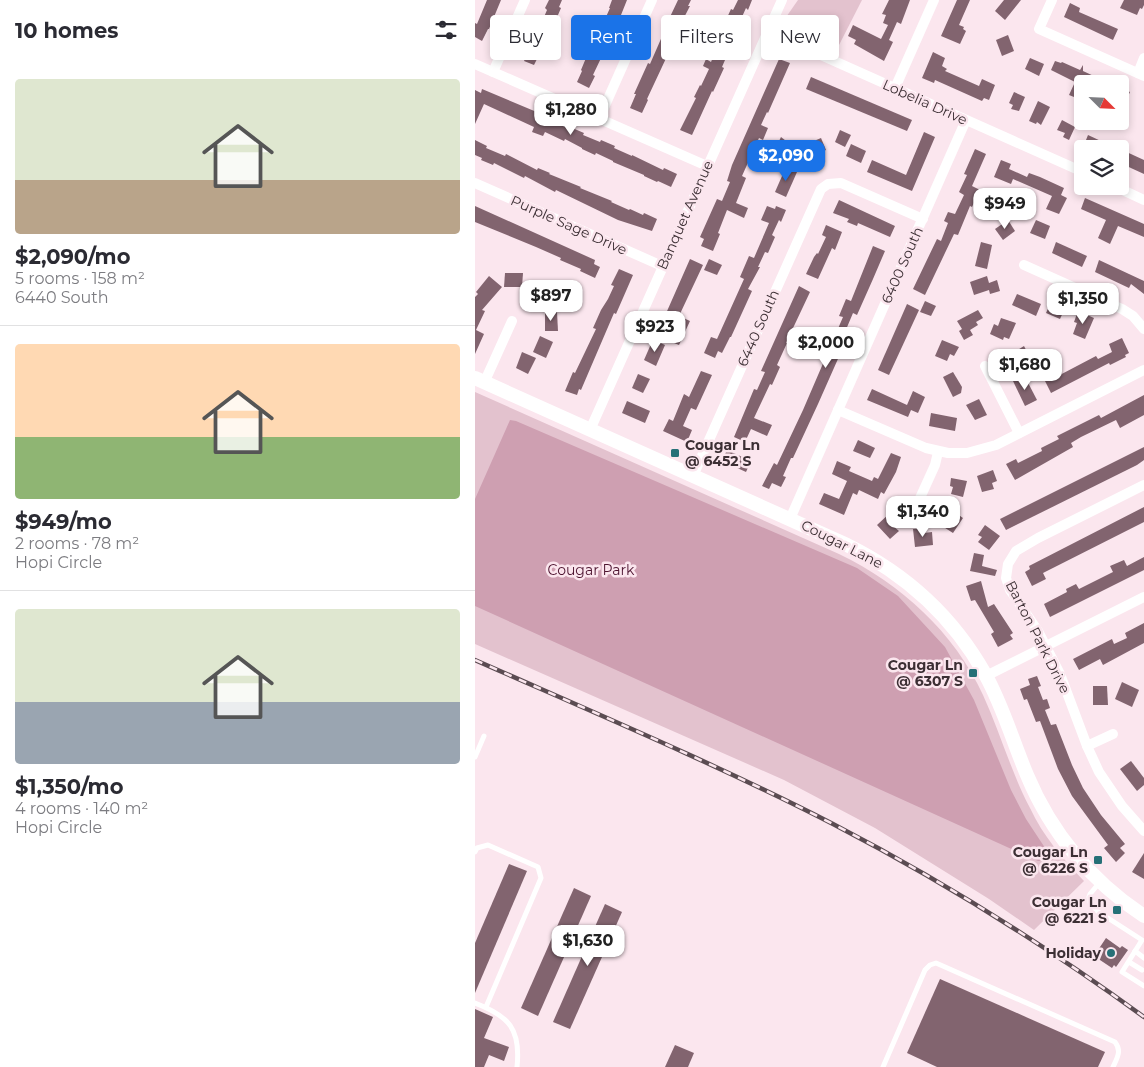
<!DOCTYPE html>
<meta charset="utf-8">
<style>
body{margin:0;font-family:Montserrat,sans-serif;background:#f2f2f3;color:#2b2b33;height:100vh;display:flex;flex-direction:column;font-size:19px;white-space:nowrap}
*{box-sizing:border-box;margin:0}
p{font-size:16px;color:#7c7c81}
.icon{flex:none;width:28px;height:28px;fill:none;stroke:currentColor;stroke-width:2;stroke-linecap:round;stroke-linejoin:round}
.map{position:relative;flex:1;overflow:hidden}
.sheet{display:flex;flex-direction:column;background:#fff;width:475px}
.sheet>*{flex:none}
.banner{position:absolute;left:15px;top:15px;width:475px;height:45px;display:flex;gap:10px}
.needle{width:32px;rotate:114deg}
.buttons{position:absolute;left:599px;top:75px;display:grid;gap:10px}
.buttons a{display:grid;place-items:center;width:55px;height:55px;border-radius:5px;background:#fff;box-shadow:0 2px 8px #0003;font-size:25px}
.price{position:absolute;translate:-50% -42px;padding:0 11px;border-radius:10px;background:#fff;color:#222;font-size:16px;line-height:32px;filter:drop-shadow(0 1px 2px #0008)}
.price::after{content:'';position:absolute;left:50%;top:30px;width:15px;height:11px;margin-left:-8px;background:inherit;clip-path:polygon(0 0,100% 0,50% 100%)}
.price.on{background:#1a73e8;color:#fff}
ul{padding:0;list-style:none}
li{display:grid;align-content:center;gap:10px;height:265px;padding:0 15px}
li+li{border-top:1px solid #e1e1e2}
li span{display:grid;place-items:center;height:155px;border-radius:5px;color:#555}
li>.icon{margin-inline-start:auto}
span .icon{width:90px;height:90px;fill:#fffc;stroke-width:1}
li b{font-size:21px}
h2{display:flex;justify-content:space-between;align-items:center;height:60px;padding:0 15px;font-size:21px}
.tag{padding:0 18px;border-radius:5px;background:#fff;box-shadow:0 2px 8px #0003;font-size:18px;line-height:45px}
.tag.on{background:#1a73e8;color:#fff}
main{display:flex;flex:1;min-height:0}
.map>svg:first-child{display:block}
</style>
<main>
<section class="sheet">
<h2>10 homes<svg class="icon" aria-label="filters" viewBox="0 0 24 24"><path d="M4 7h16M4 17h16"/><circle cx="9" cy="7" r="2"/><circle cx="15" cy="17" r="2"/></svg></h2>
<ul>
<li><span style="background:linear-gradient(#dfe7d0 65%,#b9a48a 0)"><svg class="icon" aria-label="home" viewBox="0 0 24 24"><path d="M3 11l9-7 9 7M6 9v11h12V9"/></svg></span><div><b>$2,090/mo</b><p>5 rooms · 158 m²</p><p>6440 South</p></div></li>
<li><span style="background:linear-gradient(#ffd9b3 60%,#8fb573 0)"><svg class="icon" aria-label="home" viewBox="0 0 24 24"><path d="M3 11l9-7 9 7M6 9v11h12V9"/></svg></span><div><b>$949/mo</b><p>2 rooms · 78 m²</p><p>Hopi Circle</p></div></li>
<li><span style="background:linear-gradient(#dfe7d0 60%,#9aa5b1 0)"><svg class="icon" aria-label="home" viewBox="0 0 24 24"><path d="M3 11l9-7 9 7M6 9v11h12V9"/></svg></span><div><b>$1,350/mo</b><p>4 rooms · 140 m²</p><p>Hopi Circle</p></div></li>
</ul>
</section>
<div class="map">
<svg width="669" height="1067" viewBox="0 0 669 1067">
<rect width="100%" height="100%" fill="#fbe6ee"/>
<g fill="#e3c2ce">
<polygon points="323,0 387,0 363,47 307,23"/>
<path d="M0,392L364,554C426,584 479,632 508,695C525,732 536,772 555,808C568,836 588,859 609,881L559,930L514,899L400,828L309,780L0,644Z"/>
</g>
<polygon fill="#ce9fb1" points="35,420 41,421 382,568 423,596 470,647 499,700 536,790 551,819 576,857 572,860 563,861 0,606 0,499"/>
<g fill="#82646f">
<polygon points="12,0 26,0 14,29 13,29 7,41 0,37 0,23 2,24"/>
<polygon points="74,0 87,0 84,7 86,8 80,22 79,21 71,39 72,39 59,65 49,61 58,41 56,40 64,23 66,24 72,10 70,8"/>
<polygon points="137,0 152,0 142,25 140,25 132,44 133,45 128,57 127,56 118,75 120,76 114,88 102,82 107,71 106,70 111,58 113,59 121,40 120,39 125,27 126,28 135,8 134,8"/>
<polygon points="203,0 216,0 213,6 215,6 199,37 201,37 172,99 173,100 167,113 155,108 161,94 159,94 173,63 175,64 189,32 187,31 192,18 194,19"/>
<polygon points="263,0 277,0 273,10 271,8 262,28 264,28 256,46 260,48 257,55 253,53 247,67 249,68 238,92 237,91 217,135 205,130 221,98 219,97 225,85 226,86 234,69 228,66 231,59 236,62 239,55 241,55 249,38 245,36 251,23 250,22 256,9 258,10"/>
<polygon points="414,0 435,0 426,24 422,22 414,40 418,42 409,61 379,44 381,40 373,36 378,25 406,39 413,25 408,23 411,15 407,14"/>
<polygon points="482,0 495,0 484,25 489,27 488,29 491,31 485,44 466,36"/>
<polygon points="529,0 546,0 530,20 520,11"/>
<polygon points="649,0 669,0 669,5 667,9 665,8 662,15 645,8"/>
<polygon points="595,3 605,8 604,12 643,29 638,40 589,17"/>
<polygon points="533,35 539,51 527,56 521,40"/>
<polygon points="458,52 470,58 467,66 472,69 470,71 504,86 507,79 520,85 514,100 509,98 507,101 460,80 459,83 447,78"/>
<polygon points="555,58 569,64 564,76 550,69"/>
<polygon points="304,59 315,63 293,113 292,112 286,125 293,128 288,140 284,138 267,176 271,178 261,203 273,208 269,218 252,210 243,233 245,234 238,251 226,246 229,239 225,237 242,199 247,201 255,182 252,181 257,165"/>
<polygon points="580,61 586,63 587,62 605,70 608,65 608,71 636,84 608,84 608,92 604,99 594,95 600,82 576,70"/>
<polygon points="336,77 437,120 432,131 331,89"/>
<polygon points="645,87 655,92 645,114"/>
<polygon points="7,89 76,118 75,120 94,129 95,127 109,133 108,135 125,142 126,140 140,146 139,148 157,156 157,155 188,170 189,168 202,174 196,187 183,181 182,182 169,176 169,175 138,162 138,161 121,153 120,155 107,149 107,148 90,139 89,141 70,132 68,136 57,132 59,127 9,104 0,124 0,90 6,93"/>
<polygon points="539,92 550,97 544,111 536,109 538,105 534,103"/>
<polygon points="563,101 575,107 566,125 562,122 561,124 554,121"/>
<polygon points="587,120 600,127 594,140 588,137 590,133 582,130"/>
<polygon points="365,130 376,135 370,147 360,142"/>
<polygon points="449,132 460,137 437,191 392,172 397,160 431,175"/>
<polygon points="613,135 643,149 616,149 609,145"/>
<polygon points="306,137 320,148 309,169 294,162"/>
<polygon points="346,138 351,150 330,159 325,147"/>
<polygon points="0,140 12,146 11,148 30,156 31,154 62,170 63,168 75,173 74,174 106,187 105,188 137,201 136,202 154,210 155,209 168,215 169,213 182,219 177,231 143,220 81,190 80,192 50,176 49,178 19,163 18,165 6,160 7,158 0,155"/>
<polygon points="376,144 391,151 386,163 371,156"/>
<polygon points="500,149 511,154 497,186 505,190 497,207 495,206 483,235 479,234 450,295 438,289 462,239 466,241 473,223 469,221 473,212 480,214 489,195 484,192 492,175 489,174"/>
<polygon points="645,149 669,160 669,174 645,163"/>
<polygon points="526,160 536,164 534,169 552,177 554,173 565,177 589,188 586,195 592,198 584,214 571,209 577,196 538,179 536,184 519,177"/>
<polygon points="311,167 322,172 311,197 300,192"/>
<polygon points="610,198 669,224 669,237 643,226 635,244 623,238 631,220 606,209"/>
<polygon points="364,200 420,226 415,237 383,223 382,226 372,222 374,219 358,213"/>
<polygon points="0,206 120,260 119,264 125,267 120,278 105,271 106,269 85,260 86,258 61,247 0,222"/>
<polygon points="292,206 300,209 301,206 311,210 306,222 304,220 297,235 300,237 293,253 290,252 283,267 285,267 273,289 277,291 256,337 255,337 247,353 243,351 240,358 229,353 236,337 242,339 269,279 265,277 274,256 279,258 294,223 286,220"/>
<polygon points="533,220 540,231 528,240 520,229"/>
<polygon points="561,220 575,226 570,239 555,233"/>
<polygon points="351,225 367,232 360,250 357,248 343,279 331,274 339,257 342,253 343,254 351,237 347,235"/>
<polygon points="506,242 517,245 512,269 500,266"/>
<polygon points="581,242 612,256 607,267 577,253"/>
<polygon points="398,246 410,251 398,279 382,315 378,313 370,332 374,334 343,404 318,458 316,458 308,476 311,477 306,487 297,483 294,489 287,486 299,463 302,465 328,410 368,317 364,316 371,299 376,301"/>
<polygon points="215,259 228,265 204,316 215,321 204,345 194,341 199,329 194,327 196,321 189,318"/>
<polygon points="234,259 247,265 242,275 229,270"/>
<polygon points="624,260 669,281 669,294 656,284 654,288 620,272"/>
<polygon points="144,269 158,275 141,314 139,313 106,390 104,389 102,395 90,391 98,372 100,373 121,329 118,328 126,310 133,299 139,286 136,285"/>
<polygon points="30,273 48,273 47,287 29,287"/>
<polygon points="14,276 27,287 7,310 10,311 1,330 9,334 0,354 0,297 3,294 1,292"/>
<polygon points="512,276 514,283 522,280 525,291 515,294 514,290 499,295 495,282"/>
<polygon points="69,285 79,296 68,307 58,296"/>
<polygon points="324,286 335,292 311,343 312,343 302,365 305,367 297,385 295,384 279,418 297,425 292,436 276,429 270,442 259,437 279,389 282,390 290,372 286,371"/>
<polygon points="542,294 566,304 561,316 537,305"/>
<polygon points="577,300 591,306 585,319 571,313"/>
<polygon points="450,301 461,306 456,316 445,312"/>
<polygon points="432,304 444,310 414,375 403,370"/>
<polygon points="503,310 508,318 501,322 503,325 495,330 498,335 489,340 484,331 487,329 482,321"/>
<polygon points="603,311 619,318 610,339 598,334 602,323 599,322"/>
<polygon points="70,312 82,312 83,331 70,331"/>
<polygon points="526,318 541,323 534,339 529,337 528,340 515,334 519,324 523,326"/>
<polygon points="65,336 78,342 71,358 58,352"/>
<polygon points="647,338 654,353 650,355 651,357 635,365 634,363 576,393 568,377 578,372 581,377 621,356 623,359 637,352 634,344"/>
<polygon points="179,340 190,345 181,366 169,360 176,344 177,345"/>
<polygon points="467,340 484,347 479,356 475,354 472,361 460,356"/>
<polygon points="549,346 558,363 546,369 538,353"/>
<polygon points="47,352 61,358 53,374 41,368"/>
<polygon points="226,371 237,375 221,410 216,408 208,426 217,430 212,442 188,431 194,419 198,421 209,394 214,397"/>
<polygon points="478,372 487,387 486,393 478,397 468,377"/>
<polygon points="163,374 175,379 168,393 157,388"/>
<polygon points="549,375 562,400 550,406 538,381"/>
<polygon points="397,389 432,405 438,391 450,397 443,413 436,410 433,417 392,400"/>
<polygon points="669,395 669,415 645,428 641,420 606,437 596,443 598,447 540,480 531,464 541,459 543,463 567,451 566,448 584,439 582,436 624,415 626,418"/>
<polygon points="504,399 512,415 500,420 491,405"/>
<polygon points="152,401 175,411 170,423 147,413"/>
<polygon points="456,413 482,418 480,431 454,426"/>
<polygon points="383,440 400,448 395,458 378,451"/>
<polygon points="669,447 669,460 662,465 531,530 525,519"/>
<polygon points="252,450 276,461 271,472 247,461"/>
<polygon points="416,453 426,457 421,472 409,494 406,492 403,499 384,490 382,495 378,493 369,515 344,504 349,493 364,499 372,481 357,474 362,461 376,467 374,471 397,481 399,477 403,479"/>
<polygon points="518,470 522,481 517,483 519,489 507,492 502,476"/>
<polygon points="476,478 492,481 488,497 476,494 478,487 475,486"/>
<polygon points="669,507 669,522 568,573 571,579 557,586 550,572 555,569 554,566"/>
<polygon points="475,509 488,518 478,533 467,526 472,519 469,517"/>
<polygon points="416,512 423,519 417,525 424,531 415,539 402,525"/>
<polygon points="510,525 525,536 514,550 503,542 507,537 503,535"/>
<polygon points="438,529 449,529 449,533 457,532 458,545 440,547"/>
<polygon points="499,553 509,555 507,566 522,570 520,576 495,571"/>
<polygon points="669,557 669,570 575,617 569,604 592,592 591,589 601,584 604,589 638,572 635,566 649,560 652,566"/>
<polygon points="506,581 513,607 519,604 538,633 535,635 538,639 523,647 516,634 519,632 500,600 496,601 491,586"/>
<polygon points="669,623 669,643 628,665 625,659 604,670 598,659 637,639 639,644 652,638 650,633"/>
<polygon points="562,676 566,686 563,687 568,700 572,699 575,708 570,710 576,725 581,724 597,765 608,788 626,815 650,844 645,848 650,853 641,862 629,848 633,845 597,796 583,769 565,721 561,722 552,699 549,700 545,689 555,685 553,679"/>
<polygon points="647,682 664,690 657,707 640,699"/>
<polygon points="618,686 632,686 633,705 618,705"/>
<polygon points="656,761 669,778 669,785 662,791 645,769"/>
<polygon points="669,853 669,879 657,872"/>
<polygon points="34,864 52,871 0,993 0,943"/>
<polygon points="99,888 116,896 63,1016 46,1008"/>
<polygon points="130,904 147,912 95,1029 78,1022"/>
<polygon points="631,938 645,948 647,946 653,950 641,967 639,965 637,968 619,956"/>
<polygon points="465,979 630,1052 623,1067 462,1067 432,1053"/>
<polygon points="0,1009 18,1017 9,1038 34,1047 29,1061 14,1055 9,1067 0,1067"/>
<polygon points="200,1045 219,1053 213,1067 190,1067"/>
</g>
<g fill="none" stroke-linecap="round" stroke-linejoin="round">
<g stroke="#fff" stroke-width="5">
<polyline points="0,757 9,736"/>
<polyline points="0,852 2,848 13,845 63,867 66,878 11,1007"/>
<polyline points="625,882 615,894 613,900 622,911 667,940 647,972 669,986"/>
<polyline points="660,951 669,958"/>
<polyline points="654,962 667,970"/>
<path d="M0,1003C34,1016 46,1029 42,1067"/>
<path d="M408,1067L450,970L455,965L461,963L640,1042C647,1051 642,1058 638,1067"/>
</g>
<g stroke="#fff" stroke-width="10">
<polyline points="577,0 564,29 669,76"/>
<polyline points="292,31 608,172"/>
<polyline points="0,64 232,166"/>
<polyline points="18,72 50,0"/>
<polyline points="663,73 669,58"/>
<polyline points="420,88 459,0"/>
<polyline points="124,119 177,0"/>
<polyline points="0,183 187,266"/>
<polyline points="639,186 669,200"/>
<polyline points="549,265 647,309 658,316 669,329"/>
<polyline points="510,366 544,433"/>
<polyline points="9,383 37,321"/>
<polyline points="363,410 451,448 473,453 492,453 521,445 669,370"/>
<polyline points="115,430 307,0"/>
<polyline points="218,476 346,189 353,184 366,183 448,219"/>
<polyline points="669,485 563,538 541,551 533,564 531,578 535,590 563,631 585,674 612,746 624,772 647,806 669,831"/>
<polyline points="445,498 460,465 463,452"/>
<polyline points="315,519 491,120"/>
<polyline points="511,676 669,597"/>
<polyline points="612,746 638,734"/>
</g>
<path stroke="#fff" stroke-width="14" d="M0,378L372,545C431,574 478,617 510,674C528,706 538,742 552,775C576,833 617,882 669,916"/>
<defs>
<path id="rail" d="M0,660C120,713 241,764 358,824C466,880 570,945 669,1017"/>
</defs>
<use href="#rail" stroke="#5b4c52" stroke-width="4.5"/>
<use href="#rail" stroke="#fbe6ee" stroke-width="2.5" stroke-dasharray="8" stroke-linecap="butt"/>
</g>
<g fill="#267077" stroke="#fbe6ee" stroke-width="2">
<rect x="195" y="448" width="10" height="10" rx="2.5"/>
<rect x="493" y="668" width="10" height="10" rx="2.5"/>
<rect x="618" y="855" width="10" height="10" rx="2.5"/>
<rect x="637" y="905" width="10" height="10" rx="2.5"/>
<circle cx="636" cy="953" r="5"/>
</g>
<g text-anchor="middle" stroke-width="5" stroke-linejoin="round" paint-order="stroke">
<g font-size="14" fill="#3c2f34" stroke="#fbe6ee">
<text transform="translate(450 102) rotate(24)" y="5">Lobelia Drive</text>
<text transform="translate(210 215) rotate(-66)" y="5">Banquet Avenue</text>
<text transform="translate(94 225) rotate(24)" y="5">Purple Sage Drive</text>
<text transform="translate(427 265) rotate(-66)" y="5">6400 South</text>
<text transform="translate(283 328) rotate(-66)" y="5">6440 South</text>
<text transform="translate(367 544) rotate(27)" y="5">Cougar Lane</text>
<text transform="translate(563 637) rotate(63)" y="5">Barton Park Drive</text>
</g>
<g font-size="14" font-weight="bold" fill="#3c2f34" stroke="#fbe6ee" text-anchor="end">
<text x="210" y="450" text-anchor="start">Cougar Ln<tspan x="210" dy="16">@ 6452 S</tspan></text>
<text x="488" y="670">Cougar Ln<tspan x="488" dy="16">@ 6307 S</tspan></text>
<text x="613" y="857">Cougar Ln<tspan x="613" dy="16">@ 6226 S</tspan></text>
<text x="632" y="907">Cougar Ln<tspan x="632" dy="16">@ 6221 S</tspan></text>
<text x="626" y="958">Holiday</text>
</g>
<g font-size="14" fill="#4d1430" stroke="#fbe6ee">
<text x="116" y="575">Cougar Park</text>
</g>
</g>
</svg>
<div class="buttons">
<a><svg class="needle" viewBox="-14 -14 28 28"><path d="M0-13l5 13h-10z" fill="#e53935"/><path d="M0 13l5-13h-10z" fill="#7c7c81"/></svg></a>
<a><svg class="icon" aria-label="layers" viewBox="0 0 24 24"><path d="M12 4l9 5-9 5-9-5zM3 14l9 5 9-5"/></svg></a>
</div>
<b class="price" style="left:96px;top:136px">$1,280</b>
<b class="price on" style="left:311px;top:182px">$2,090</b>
<b class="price" style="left:530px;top:230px">$949</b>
<b class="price" style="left:76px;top:322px">$897</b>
<b class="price" style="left:608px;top:325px">$1,350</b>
<b class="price" style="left:180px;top:353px">$923</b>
<b class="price" style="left:351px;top:369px">$2,000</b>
<b class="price" style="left:550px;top:391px">$1,680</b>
<b class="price" style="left:448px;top:538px">$1,340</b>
<b class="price" style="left:113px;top:967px">$1,630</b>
<div class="banner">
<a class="tag">Buy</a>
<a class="tag on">Rent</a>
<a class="tag">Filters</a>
<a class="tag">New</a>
</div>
</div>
</main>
